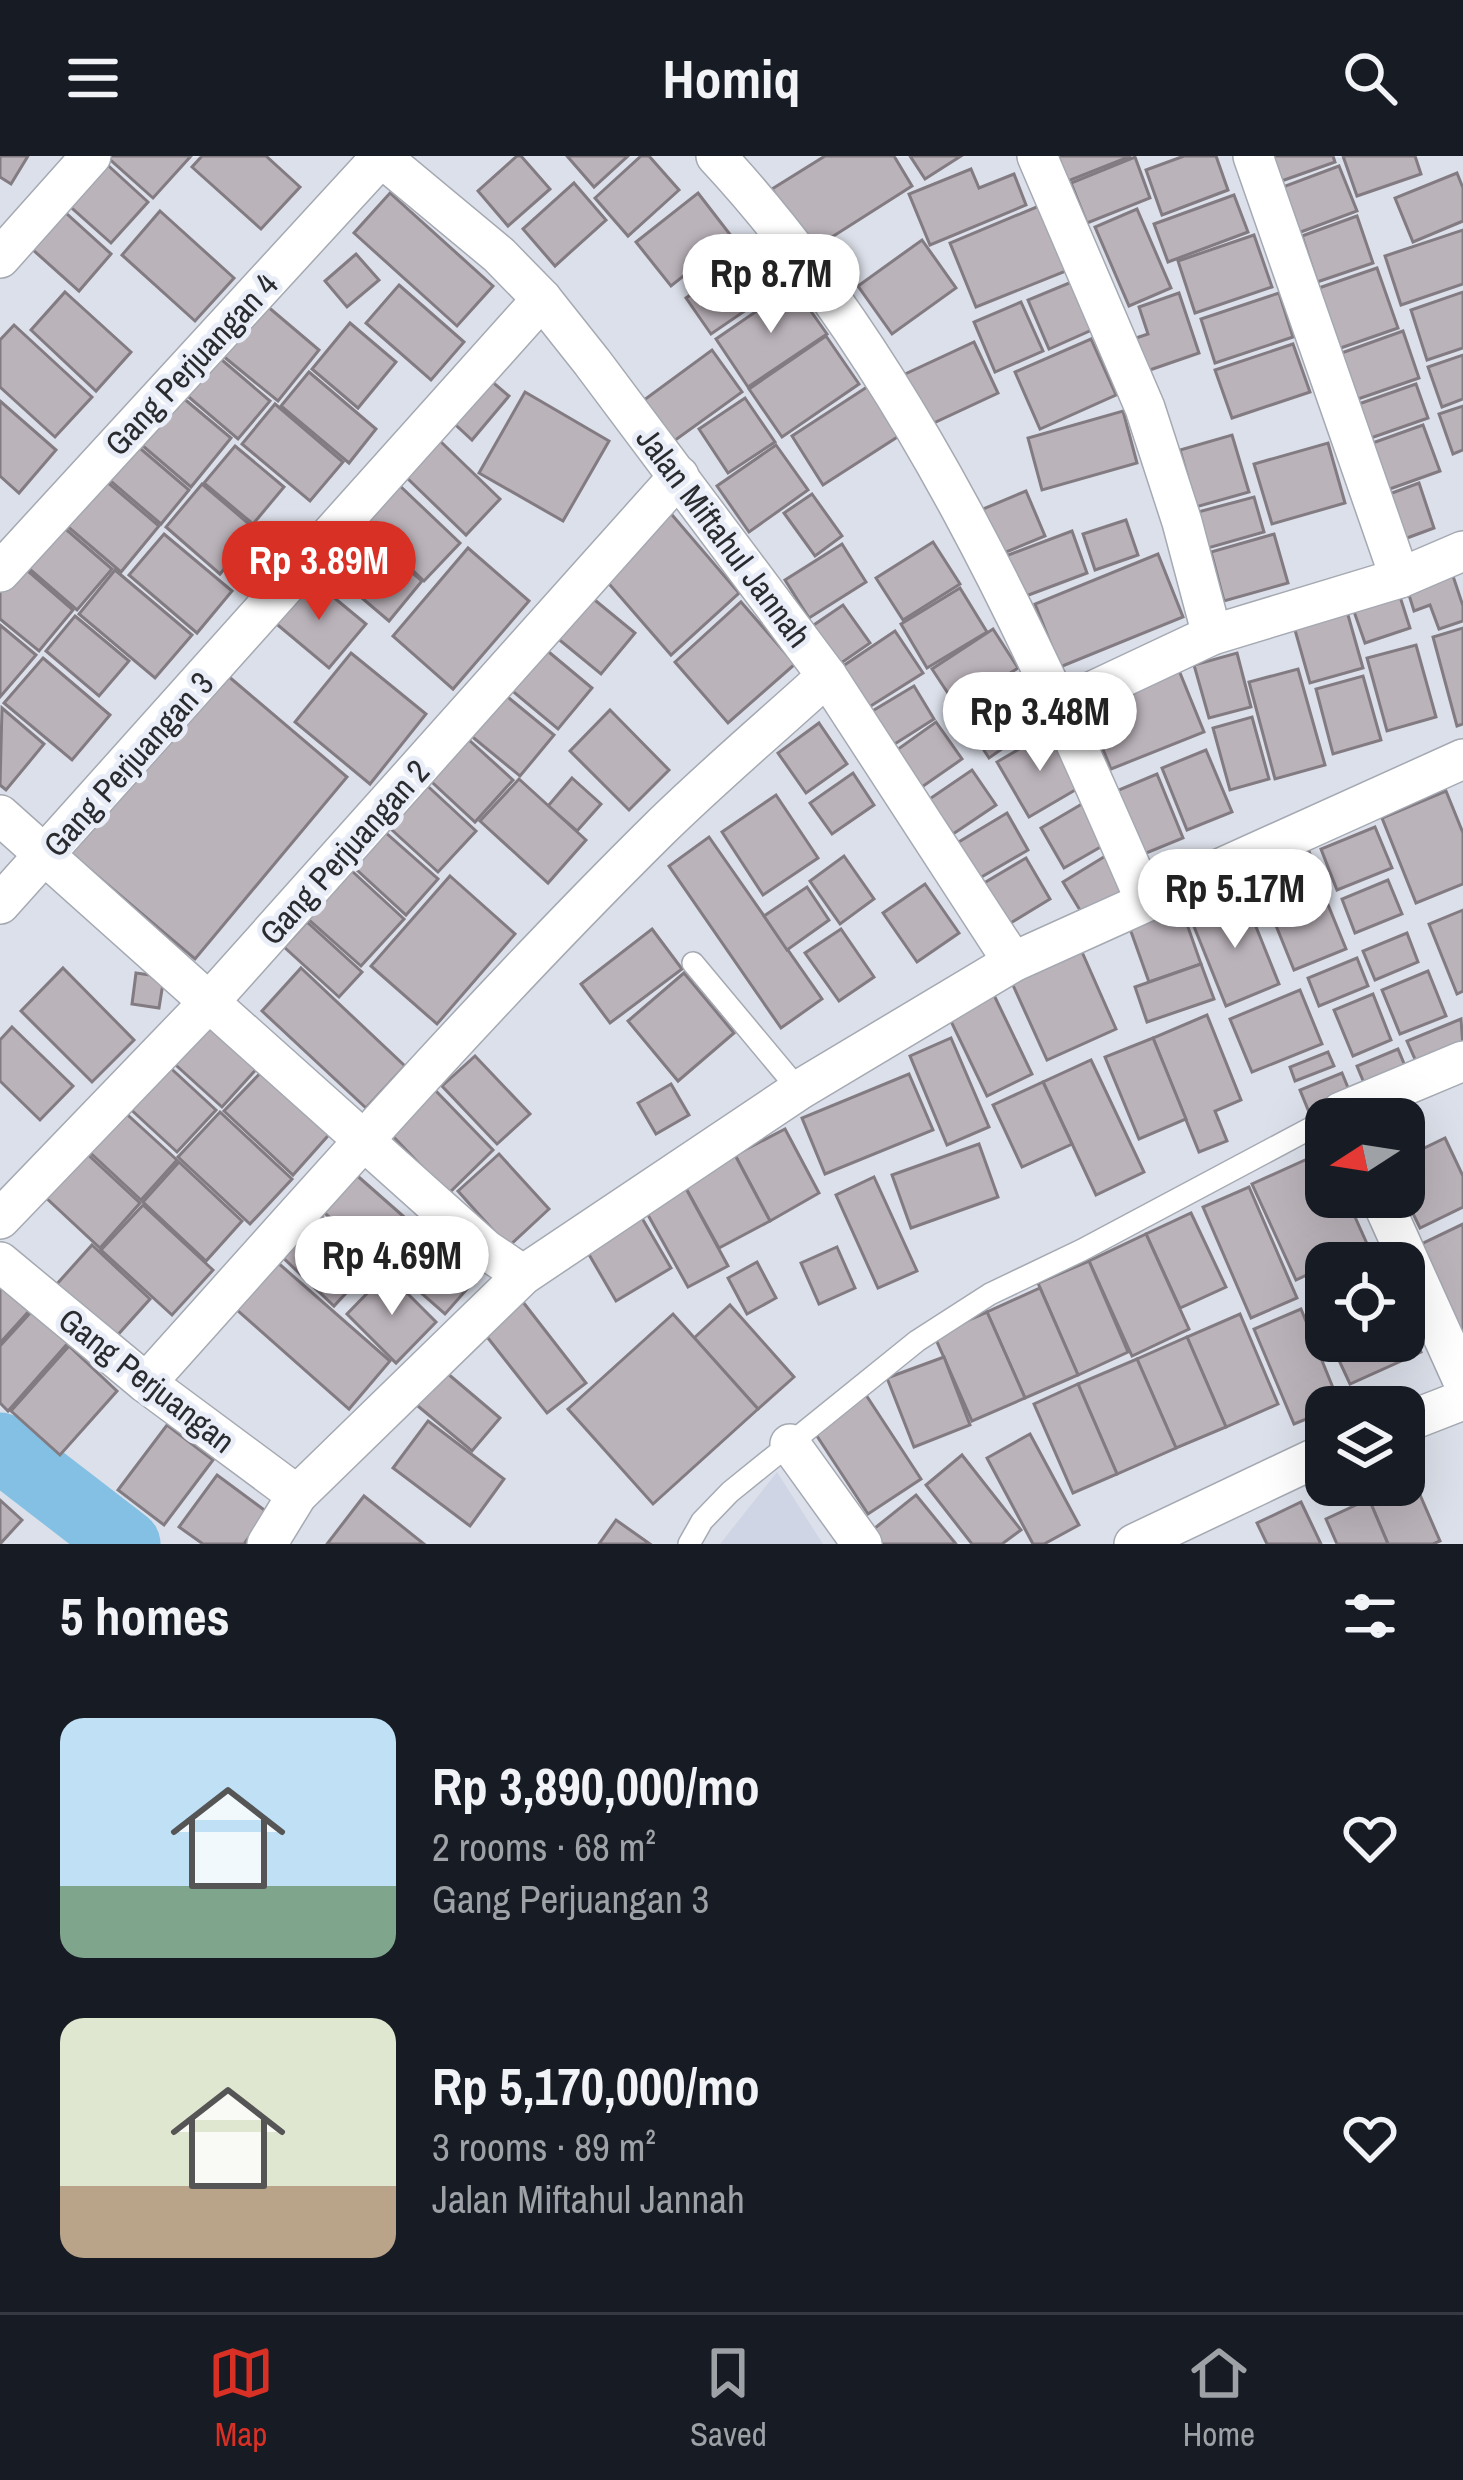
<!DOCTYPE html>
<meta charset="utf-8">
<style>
body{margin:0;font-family:"Archivo Narrow",sans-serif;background:#242831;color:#f1f3f6;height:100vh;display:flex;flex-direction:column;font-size:45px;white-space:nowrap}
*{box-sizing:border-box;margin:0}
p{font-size:39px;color:#9ea1a6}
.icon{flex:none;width:66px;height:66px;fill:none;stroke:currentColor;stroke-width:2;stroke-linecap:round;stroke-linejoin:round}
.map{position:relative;height:1388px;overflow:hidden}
.sheet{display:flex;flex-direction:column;background:#171b24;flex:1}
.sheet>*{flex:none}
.needle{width:78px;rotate:258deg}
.controls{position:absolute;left:1305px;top:942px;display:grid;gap:24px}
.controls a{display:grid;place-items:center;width:120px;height:120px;border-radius:24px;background:#171b24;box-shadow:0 12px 48px #0002;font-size:60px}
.price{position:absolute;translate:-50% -102px;padding:0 27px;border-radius:42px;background:#fff;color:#222;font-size:39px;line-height:78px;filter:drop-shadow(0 3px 6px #0008)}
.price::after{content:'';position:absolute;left:50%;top:72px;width:36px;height:27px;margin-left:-18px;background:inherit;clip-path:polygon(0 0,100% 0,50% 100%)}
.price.active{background:#d93025;color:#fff}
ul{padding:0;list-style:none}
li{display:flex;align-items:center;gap:36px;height:300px;padding:0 60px}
li span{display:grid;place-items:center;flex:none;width:336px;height:240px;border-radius:24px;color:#555}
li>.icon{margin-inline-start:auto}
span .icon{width:144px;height:144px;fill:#fffc;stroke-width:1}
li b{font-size:51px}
h2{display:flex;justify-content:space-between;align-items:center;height:144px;padding:0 60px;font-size:51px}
header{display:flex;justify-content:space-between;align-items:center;height:156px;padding:0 60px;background:#171b24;font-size:54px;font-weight:800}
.menu{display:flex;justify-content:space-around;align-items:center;height:168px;border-top:3px solid #363941;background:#171b24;font-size:33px;color:#9ea1a6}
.menu a{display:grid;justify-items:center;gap:6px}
.menu .active{color:#d93025}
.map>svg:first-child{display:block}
</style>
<header><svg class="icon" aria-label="menu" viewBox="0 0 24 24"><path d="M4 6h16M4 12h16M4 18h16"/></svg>Homiq<svg class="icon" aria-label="search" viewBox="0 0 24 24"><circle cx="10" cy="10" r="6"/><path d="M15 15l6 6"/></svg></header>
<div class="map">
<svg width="1463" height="1388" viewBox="0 0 1463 1388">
<rect width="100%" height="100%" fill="#dce0ea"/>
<polygon fill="#cfd5e5" points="777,1316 823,1388 720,1388"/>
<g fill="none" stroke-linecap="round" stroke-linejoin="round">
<polyline stroke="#83c0e3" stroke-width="69" points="0,1291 126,1388"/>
</g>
<g fill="#bbb3ba" stroke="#837b82" stroke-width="3">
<polygon points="0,0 28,0 11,28 0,21"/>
<polygon points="106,0 191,0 153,42"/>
<polygon points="202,0 266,0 300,31 261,73 192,11"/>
<polygon points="517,0 521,0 550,33 508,70 478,35"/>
<polygon points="567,0 628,0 594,31"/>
<polygon points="641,0 649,0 679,34 628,80 595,42"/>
<polygon points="825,0 894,0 912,30 810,95 772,33"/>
<polygon points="910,0 961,0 925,23"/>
<polygon points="1058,0 1131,0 1068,25"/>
<polygon points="1184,0 1216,0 1228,34 1162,59 1146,14"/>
<polygon points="1263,0 1333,0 1335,6 1273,28"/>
<polygon points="1343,0 1415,0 1421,18 1357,40"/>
<polygon points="1135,1 1150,42 1087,67 1071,27"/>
<polygon points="101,3 148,46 111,87 64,45"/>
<polygon points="1339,10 1357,55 1298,77 1280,32"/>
<polygon points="971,13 979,32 1014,18 1026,49 930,89 909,38"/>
<polygon points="1457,17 1463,32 1463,65 1413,86 1395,42"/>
<polygon points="574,27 606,64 555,110 523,73"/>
<polygon points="390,37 493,130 457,170 354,77"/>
<polygon points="698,37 732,81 671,130 636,86"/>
<polygon points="1234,39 1248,76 1168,106 1154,68"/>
<polygon points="56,48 111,98 79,135 23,85"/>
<polygon points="1039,50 1066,115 976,151 950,87"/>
<polygon points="1137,53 1171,132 1129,150 1095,71"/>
<polygon points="160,55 234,122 195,165 122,99"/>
<polygon points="1357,60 1373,107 1317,126 1302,80"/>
<polygon points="1463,74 1463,128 1401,149 1385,100"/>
<polygon points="1254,79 1272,131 1195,157 1178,105"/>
<polygon points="922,84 956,132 892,178 858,130"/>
<polygon points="762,90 787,126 711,178 686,142"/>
<polygon points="356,98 379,124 347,151 325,125"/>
<polygon points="1377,112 1398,172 1332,195 1310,135"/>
<polygon points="1074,125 1094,173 1049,193 1028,144"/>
<polygon points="399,129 464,186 431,224 366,167"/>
<polygon points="793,130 827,178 748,231 716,183"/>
<polygon points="65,136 131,196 96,235 31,174"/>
<polygon points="1463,136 1463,192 1427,204 1411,154"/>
<polygon points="1179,137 1199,197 1141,217 1130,184 1148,178 1139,151"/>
<polygon points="1279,137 1293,181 1215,207 1201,163"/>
<polygon points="254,139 319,194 278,245 212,191"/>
<polygon points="1021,146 1043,195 995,216 974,166"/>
<polygon points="350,167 396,206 358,252 312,213"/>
<polygon points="14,169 92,241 55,281 0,231 0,184"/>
<polygon points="1403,175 1419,222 1352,245 1336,199"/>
<polygon points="826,180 859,228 782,281 749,233"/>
<polygon points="1091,183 1116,239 1040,273 1015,216"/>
<polygon points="974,186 998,237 925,271 901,220"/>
<polygon points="1293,188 1310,236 1232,262 1215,214"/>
<polygon points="209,193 270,245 238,283 177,231"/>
<polygon points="712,194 742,236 674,285 644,244"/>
<polygon points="1463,199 1463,243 1442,251 1428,211"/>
<polygon points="309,216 376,273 349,307 281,250"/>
<polygon points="483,218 509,240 472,284 446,260"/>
<polygon points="1416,228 1428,262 1365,284 1353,250"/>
<polygon points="870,229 902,278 823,329 792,280"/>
<polygon points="170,231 231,282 191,331 130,279"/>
<polygon points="525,236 609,285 563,365 479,317"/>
<polygon points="745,242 775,286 728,317 699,273"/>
<polygon points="0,245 56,294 19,337 0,320"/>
<polygon points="275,248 343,306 310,345 242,288"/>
<polygon points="1463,250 1463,294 1453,298 1439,258"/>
<polygon points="1123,255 1137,307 1042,334 1028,282"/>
<polygon points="1423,269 1440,315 1384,335 1367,289"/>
<polygon points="1232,279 1249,336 1196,351 1180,294"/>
<polygon points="128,282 189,334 161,368 100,316"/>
<polygon points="439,284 500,343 466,379 405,320"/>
<polygon points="1328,287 1345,347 1272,368 1254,308"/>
<polygon points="776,289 808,334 749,376 717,330"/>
<polygon points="235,290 284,331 253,368 204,327"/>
<polygon points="99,319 159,370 121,416 60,364"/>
<polygon points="1419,327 1434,372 1399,385 1384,340"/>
<polygon points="202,328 256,374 220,418 166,371"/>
<polygon points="399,329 460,387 424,425 363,367"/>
<polygon points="1026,335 1045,380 994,401 976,356"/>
<polygon points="812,338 842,380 815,400 784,357"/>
<polygon points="1254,341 1264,376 1208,392 1198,356"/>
<polygon points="667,353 739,437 671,499 597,414"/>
<polygon points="348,362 422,425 389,465 315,402"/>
<polygon points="1126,364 1138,399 1095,414 1083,378"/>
<polygon points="61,369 112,413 77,454 26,410"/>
<polygon points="1072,375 1087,417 1018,443 1003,401"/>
<polygon points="164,378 232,435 197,477 129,419"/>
<polygon points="1274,378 1288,427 1224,445 1211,396"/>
<polygon points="933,386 960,428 903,464 876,422"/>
<polygon points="842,388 866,426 809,462 785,424"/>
<polygon points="468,392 529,445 453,533 393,480"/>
<polygon points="1158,398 1183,461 1060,511 1035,448"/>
<polygon points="1449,408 1463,450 1463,465 1439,473 1430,449 1414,455 1404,423"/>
<polygon points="21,409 73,454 39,495 0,463 0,434"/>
<polygon points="115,414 192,479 155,522 79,458"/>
<polygon points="309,421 366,468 329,512 273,465"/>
<polygon points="1396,428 1410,472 1365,487 1350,444"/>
<polygon points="960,432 987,476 927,512 901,468"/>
<polygon points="585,436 635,477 601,518 551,477"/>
<polygon points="741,446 795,508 728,567 675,506"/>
<polygon points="843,449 870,487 831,514 805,475"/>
<polygon points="1346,452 1363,512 1310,527 1293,467"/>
<polygon points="75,460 129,505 99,540 46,495"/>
<polygon points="0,469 36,499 0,541"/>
<polygon points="1463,472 1463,568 1457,570 1433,481"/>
<polygon points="993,473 1018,512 957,551 932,513"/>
<polygon points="895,475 923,517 866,553 840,512"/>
<polygon points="1416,489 1436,561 1387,575 1367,502"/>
<polygon points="544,492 592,532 558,573 510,533"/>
<polygon points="351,497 426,558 370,628 295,566"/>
<polygon points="1237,497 1251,551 1209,562 1194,509"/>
<polygon points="43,502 110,559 72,604 4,547"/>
<polygon points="1178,512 1204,576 1111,613 1085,549"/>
<polygon points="1298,513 1325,609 1275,623 1249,526"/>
<polygon points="221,514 347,621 195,803 69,696"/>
<polygon points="1363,520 1381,584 1333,598 1316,533"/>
<polygon points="1022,523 1049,560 989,602 964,564"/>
<polygon points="914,530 934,563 890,591 869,557"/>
<polygon points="498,533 554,579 520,620 464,574"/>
<polygon points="2,552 44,588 6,634 0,629"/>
<polygon points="610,554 669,614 629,654 570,595"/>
<polygon points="1252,561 1269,623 1230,634 1213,572"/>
<polygon points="936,566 962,603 919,633 894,596"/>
<polygon points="819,567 847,608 806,637 778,597"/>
<polygon points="458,574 513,624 475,666 421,616"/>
<polygon points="1050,575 1082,630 1029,661 997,606"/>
<polygon points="1206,594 1232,656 1187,674 1162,612"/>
<polygon points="972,614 996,649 953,678 928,644"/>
<polygon points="853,617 874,649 832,678 810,647"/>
<polygon points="1157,618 1183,682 1139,700 1114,636"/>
<polygon points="419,622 476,675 438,716 381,664"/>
<polygon points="572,622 601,648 577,675 548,650"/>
<polygon points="519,623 586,684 548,727 480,665"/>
<polygon points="1446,635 1463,677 1463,728 1416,747 1382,662"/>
<polygon points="776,639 818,702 763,739 722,676"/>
<polygon points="1087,645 1111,685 1064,712 1041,672"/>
<polygon points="1007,657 1028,694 978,723 957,687"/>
<polygon points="377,669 438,723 406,759 346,704"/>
<polygon points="1375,671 1392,712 1337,734 1321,693"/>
<polygon points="709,681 822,843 781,872 669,710"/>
<polygon points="1306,688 1316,713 1260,736 1250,711"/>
<polygon points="1107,699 1130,738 1086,764 1063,726"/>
<polygon points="844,700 874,743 840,768 810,725"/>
<polygon points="1026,702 1050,743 1004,771 979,730"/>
<polygon points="341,705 404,763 361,810 298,754"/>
<polygon points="450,720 515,778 437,868 371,810"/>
<polygon points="1318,724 1346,793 1294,814 1266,745"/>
<polygon points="1388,724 1402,758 1355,777 1342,743"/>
<polygon points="925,728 959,777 917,806 883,757"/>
<polygon points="807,731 829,764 787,794 764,760"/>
<polygon points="1176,737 1201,808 1149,826 1124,756"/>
<polygon points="1244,741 1279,828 1226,850 1191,763"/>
<polygon points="1463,754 1463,835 1457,838 1429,768"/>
<polygon points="307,766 362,816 339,841 284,791"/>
<polygon points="652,773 682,813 610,867 581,828"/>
<polygon points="841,773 874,821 839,845 805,797"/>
<polygon points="1407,777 1418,806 1375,824 1363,795"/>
<polygon points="1082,796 1116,873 1047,904 1012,827"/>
<polygon points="1357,802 1368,830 1319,850 1308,822"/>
<polygon points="1201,808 1214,843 1147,866 1135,831"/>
<polygon points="63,812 134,884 92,926 21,855"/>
<polygon points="301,812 405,910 366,952 262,855"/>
<polygon points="1428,815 1446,860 1400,878 1382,834"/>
<polygon points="136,817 164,821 159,852 132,848"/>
<polygon points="684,817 734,877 678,925 628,865"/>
<polygon points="1300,834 1322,888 1252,916 1230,863"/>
<polygon points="992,835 1032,918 987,940 947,857"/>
<polygon points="1373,838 1391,884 1353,900 1334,854"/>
<polygon points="207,859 261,908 222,951 168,902"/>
<polygon points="1207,859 1241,944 1215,955 1227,985 1199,996 1153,882"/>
<polygon points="1461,863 1463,891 1418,910 1407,885"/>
<polygon points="12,871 73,930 40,964 0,925 0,884"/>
<polygon points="951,882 989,971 947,989 910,900"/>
<polygon points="1153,882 1186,963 1139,983 1105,901"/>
<polygon points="1398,893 1410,922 1369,939 1357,910"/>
<polygon points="1328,896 1334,910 1295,925 1290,911"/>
<polygon points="475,900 530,958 497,988 442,930"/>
<polygon points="1091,904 1144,1016 1096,1039 1043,926"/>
<polygon points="164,906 216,954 177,996 126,949"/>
<polygon points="266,911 334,973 293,1019 224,955"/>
<polygon points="1342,917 1353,944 1311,961 1300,934"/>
<polygon points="909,918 933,974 825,1018 802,962"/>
<polygon points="1043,926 1072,988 1022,1011 993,949"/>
<polygon points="671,928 689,959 656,978 638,947"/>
<polygon points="434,933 493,994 448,1038 389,976"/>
<polygon points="119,951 177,1004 141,1044 83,990"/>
<polygon points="220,956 292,1023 250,1068 178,1001"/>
<polygon points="785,973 819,1037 770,1065 735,999"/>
<polygon points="1445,982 1463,1020 1463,1051 1420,1072 1404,1039 1404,1002"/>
<polygon points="979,988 998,1041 911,1072 892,1019"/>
<polygon points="84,995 140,1047 100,1092 43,1039"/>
<polygon points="1325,995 1326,1041 1346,1041 1368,1090 1296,1124 1252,1028"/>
<polygon points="499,998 549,1053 508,1091 458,1035"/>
<polygon points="735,999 770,1065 719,1092 683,1027"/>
<polygon points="179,1006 242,1065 206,1105 143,1046"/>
<polygon points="353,1016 403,1060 370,1097 320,1053"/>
<polygon points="874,1021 917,1115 878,1132 836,1039"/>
<polygon points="683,1027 728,1110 688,1131 643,1050"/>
<polygon points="1249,1031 1297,1142 1251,1162 1203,1051"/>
<polygon points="143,1049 213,1114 172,1159 101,1094"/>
<polygon points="316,1055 372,1109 334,1150 277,1096"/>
<polygon points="639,1057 671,1112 616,1145 584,1090"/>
<polygon points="1191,1057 1226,1131 1180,1152 1146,1078"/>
<polygon points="423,1063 483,1115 445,1158 386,1106"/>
<polygon points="1463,1068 1463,1189 1411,1093"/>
<polygon points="1146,1078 1189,1173 1132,1200 1089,1105"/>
<polygon points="92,1089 150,1143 114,1183 56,1129"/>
<polygon points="837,1091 855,1132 819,1148 801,1107"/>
<polygon points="1089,1105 1128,1196 1078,1219 1038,1127"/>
<polygon points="277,1106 390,1205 349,1253 236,1153"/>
<polygon points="757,1106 776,1142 747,1158 728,1122"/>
<polygon points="387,1117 436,1166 396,1207 347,1158"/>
<polygon points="1326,1126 1326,1176 1307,1135"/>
<polygon points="0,1130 29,1155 0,1187"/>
<polygon points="1040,1132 1078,1219 1025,1242 987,1156"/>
<polygon points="523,1146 586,1227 547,1257 484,1177"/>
<polygon points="730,1149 794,1221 758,1253 694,1182"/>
<polygon points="1301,1153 1340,1249 1326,1251 1326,1255 1294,1268 1254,1173"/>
<polygon points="32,1155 68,1187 8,1255 0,1247 0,1190"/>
<polygon points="987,1156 1025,1242 972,1265 934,1179"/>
<polygon points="673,1158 758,1253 653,1348 568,1253"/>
<polygon points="1240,1158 1278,1248 1226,1271 1187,1181"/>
<polygon points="1404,1159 1421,1196 1350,1228 1330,1185 1404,1185"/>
<polygon points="1187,1181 1226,1271 1176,1292 1137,1203"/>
<polygon points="69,1190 117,1235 60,1299 11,1255"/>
<polygon points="944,1201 970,1269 914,1291 887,1222"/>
<polygon points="1137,1203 1176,1292 1117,1318 1078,1228"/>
<polygon points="441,1212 500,1262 472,1295 413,1246"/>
<polygon points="1078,1228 1117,1318 1073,1337 1034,1248"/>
<polygon points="866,1239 921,1323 868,1358 813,1274"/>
<polygon points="428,1265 504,1323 470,1370 393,1312"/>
<polygon points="167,1269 213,1304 164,1369 118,1334"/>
<polygon points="1030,1278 1079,1369 1044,1388 1033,1388 987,1302"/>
<polygon points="962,1299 1021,1374 1002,1388 972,1388 926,1329"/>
<polygon points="1404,1302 1440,1385 1433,1388 1388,1388 1363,1329 1404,1329"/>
<polygon points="217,1319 267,1356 244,1388 203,1388 179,1371"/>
<polygon points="916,1339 956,1388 880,1388 870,1376"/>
<polygon points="364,1340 424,1388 327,1388"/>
<polygon points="1369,1343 1388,1388 1337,1388 1326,1363"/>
<polygon points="0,1344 22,1364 0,1388"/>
<polygon points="1301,1346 1321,1388 1267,1388 1257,1367"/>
<polygon points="616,1364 650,1388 599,1388"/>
</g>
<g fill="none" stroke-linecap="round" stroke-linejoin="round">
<defs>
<g id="lane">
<polyline points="693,807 799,934"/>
<polyline points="689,1388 702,1365 730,1336 917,1185 990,1138 1082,1094 1326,964"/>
</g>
<g id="street">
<polyline points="380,0 499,99 542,143 592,206 827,520 1013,806"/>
<path d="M716,0C908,206 1034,488 1145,744"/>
<polyline points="1037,0 1145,252 1182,366 1212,479"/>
<polyline points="1253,0 1400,422"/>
<polyline points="0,102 91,0"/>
<polyline points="0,416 381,1"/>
<polyline points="1061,550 1212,479 1400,422 1463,395"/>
<polyline points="0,659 485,1093 523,1119"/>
<polyline points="0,748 542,143"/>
<polyline points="1345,963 1341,956 1463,905"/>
<polyline points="1380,1041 1463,1225"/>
<polyline points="0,1063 209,846 679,320"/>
<polyline points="0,1106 146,1227 297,1339"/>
<path d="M146,1227C314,1040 480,850 659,673C713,620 771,571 827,520"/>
<polyline points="1404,1267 1463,1244"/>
<polyline points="790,1288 862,1388"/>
<polyline points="267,1388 297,1339 523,1119 799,934 1013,806 1463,603"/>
<polyline points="1134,1388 1326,1297"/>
</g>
</defs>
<use href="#lane" stroke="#a5a9b2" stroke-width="24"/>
<use href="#street" stroke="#a5a9b2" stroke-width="42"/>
<use href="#lane" stroke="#fff" stroke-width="21"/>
<use href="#street" stroke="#fff" stroke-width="39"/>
</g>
<g text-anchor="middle" stroke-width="10" stroke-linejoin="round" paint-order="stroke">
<g font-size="33" fill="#2a2b2f" stroke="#e9edf7">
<text transform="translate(191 208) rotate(-47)" y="12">Gang Perjuangan 4</text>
<text transform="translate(724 381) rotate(53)" y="12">Jalan Miftahul Jannah</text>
<text transform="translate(128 608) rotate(-48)" y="12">Gang Perjuangan 3</text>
<text transform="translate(344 696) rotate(-48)" y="12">Gang Perjuangan 2</text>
<text transform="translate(147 1224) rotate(38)" y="12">Gang Perjuangan</text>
</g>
</g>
</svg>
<div class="controls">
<a><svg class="needle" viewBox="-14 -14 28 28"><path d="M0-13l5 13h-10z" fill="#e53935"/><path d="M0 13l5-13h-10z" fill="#9ea1a6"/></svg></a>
<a><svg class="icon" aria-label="locate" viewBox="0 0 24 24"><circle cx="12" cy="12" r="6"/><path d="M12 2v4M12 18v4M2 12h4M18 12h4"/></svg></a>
<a><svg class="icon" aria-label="layers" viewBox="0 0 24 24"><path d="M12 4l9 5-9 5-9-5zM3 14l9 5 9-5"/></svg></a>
</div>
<b class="price" style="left:771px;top:180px">Rp 8.7M</b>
<b class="price active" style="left:319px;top:467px">Rp 3.89M</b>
<b class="price" style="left:1040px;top:618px">Rp 3.48M</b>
<b class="price" style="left:1235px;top:795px">Rp 5.17M</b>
<b class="price" style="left:392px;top:1162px">Rp 4.69M</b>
</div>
<section class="sheet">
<h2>5 homes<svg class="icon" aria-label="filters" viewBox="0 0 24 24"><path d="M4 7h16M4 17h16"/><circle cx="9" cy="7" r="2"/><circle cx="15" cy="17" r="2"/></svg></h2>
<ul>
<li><span style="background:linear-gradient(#bfe0f5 70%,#7fa58c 0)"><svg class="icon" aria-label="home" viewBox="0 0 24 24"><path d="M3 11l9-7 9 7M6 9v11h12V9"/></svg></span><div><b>Rp 3,890,000/mo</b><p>2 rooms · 68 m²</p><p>Gang Perjuangan 3</p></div><svg class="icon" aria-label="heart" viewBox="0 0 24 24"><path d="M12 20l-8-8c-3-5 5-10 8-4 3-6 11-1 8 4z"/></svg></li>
<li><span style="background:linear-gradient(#dfe7d0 70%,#b9a48a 0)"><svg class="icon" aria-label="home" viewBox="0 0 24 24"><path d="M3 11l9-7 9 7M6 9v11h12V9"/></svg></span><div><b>Rp 5,170,000/mo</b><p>3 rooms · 89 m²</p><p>Jalan Miftahul Jannah</p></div><svg class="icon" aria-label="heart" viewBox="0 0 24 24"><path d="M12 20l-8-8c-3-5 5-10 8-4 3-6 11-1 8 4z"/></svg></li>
</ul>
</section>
<nav class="menu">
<a class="active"><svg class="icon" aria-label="map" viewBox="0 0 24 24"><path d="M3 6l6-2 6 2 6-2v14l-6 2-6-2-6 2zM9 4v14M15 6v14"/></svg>Map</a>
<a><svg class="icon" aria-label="saved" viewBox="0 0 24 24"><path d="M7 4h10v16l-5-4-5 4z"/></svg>Saved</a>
<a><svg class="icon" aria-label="home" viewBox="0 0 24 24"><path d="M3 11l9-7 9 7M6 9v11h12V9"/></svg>Home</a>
</nav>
